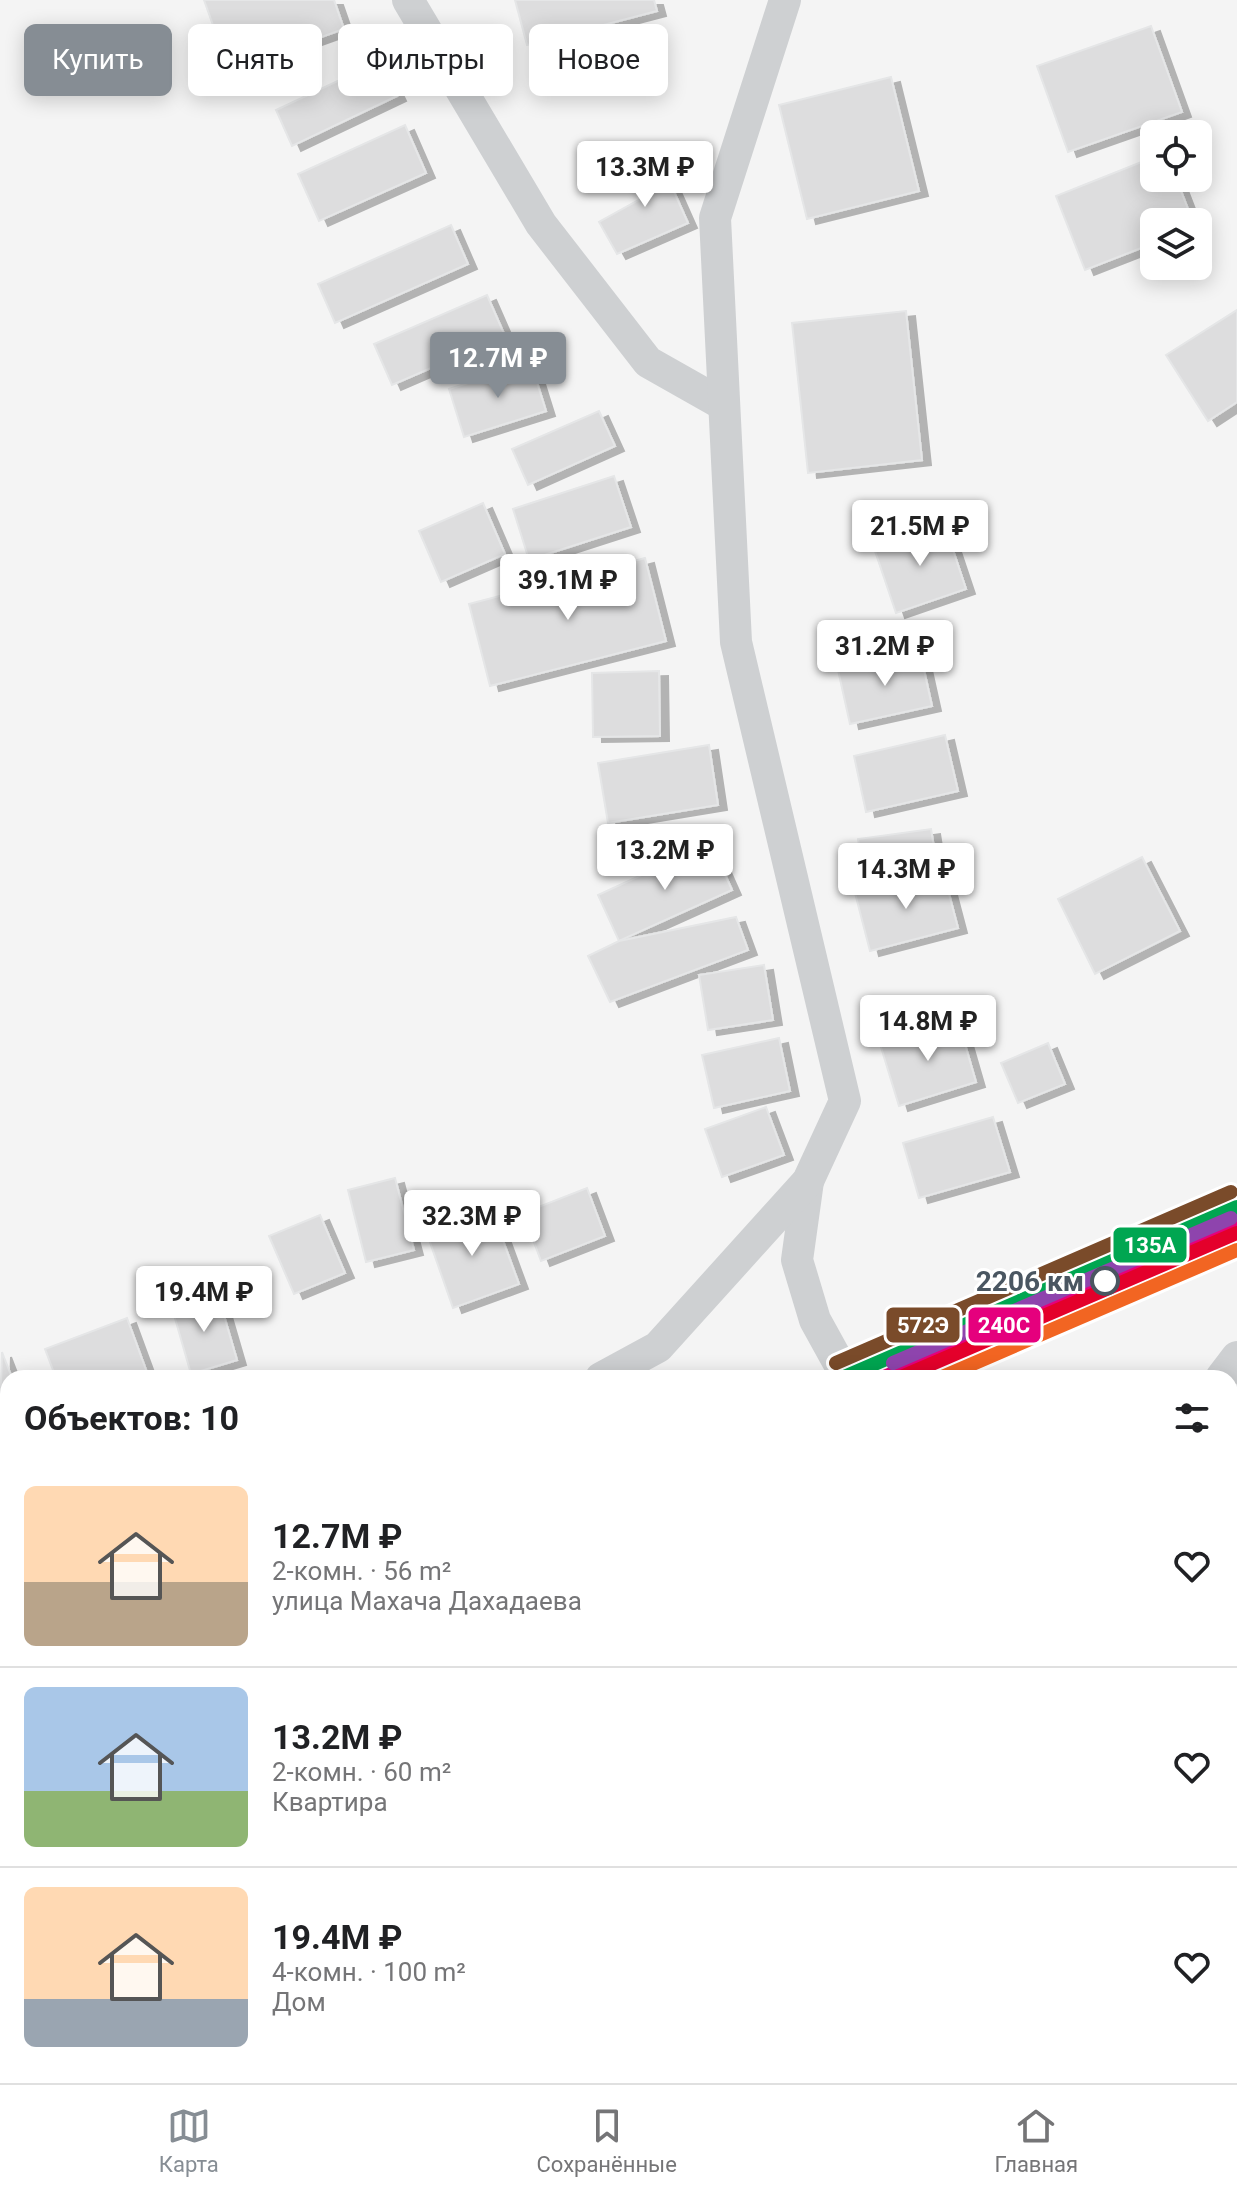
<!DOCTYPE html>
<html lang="ru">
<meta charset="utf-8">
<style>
body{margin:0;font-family:Roboto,sans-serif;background:#f2f2f2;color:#202124;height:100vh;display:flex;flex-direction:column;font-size:30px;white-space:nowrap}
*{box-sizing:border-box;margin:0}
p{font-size:26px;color:#757577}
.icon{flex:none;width:44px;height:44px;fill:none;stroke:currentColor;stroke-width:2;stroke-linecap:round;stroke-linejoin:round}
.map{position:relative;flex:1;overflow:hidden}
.details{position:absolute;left:0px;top:1370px;width:1238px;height:714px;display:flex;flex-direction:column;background:#fff;border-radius:24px 24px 0 0;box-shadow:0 4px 20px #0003}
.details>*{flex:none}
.banner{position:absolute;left:24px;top:24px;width:800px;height:72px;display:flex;gap:16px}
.buttons{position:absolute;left:1140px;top:120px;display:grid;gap:16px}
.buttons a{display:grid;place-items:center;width:72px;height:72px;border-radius:12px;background:#fff;box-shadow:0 4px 20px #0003;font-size:40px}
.price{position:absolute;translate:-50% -68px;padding:0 18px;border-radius:8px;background:#fff;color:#222;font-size:26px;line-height:52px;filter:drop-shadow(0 2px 4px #0008)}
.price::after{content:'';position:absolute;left:50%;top:48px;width:24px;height:18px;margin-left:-12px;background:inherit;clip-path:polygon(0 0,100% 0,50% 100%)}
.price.on{background:#868d94;color:#fff}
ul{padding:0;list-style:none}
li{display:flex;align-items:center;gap:24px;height:200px;padding:0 24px}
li+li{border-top:2px solid #e0e0e0}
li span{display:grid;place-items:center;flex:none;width:224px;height:160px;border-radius:12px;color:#555}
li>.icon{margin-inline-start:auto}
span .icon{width:96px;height:96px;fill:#fffc;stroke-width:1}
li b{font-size:34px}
h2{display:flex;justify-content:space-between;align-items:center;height:96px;padding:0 24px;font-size:34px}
.pill{padding:0 28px;border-radius:12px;background:#fff;box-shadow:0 4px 20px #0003;font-size:28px;line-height:72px}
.pill.on{background:#868d94;color:#fff}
.dock{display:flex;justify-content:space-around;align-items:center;height:112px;border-top:2px solid #e0e0e0;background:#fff;font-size:22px;color:#757577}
.dock a{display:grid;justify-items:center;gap:4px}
.dock .on{color:#868d94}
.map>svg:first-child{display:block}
</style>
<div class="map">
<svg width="1237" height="2083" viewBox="0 0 1237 2083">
<defs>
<filter id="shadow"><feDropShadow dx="9" dy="5" stdDeviation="0" flood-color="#0004"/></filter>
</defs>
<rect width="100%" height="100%" fill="#f4f4f4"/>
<polygon fill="#d9f2e3" points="326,2076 666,2076 665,2083 331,2083"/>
<g fill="#ddddde" stroke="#e5e6e7" stroke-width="2" filter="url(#shadow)">
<polygon points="204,0 334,0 344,29 229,70"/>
<polygon points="515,0 654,0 657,11 527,45"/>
<polygon points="1151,26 1182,112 1068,152 1037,66"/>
<polygon points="380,61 397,96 292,146 276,110"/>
<polygon points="891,77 919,191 807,219 779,105"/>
<polygon points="405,125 426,173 319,221 298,174"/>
<polygon points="1154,157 1154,178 1176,178 1193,222 1154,222 1154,243 1085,270 1056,196"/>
<polygon points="659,158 688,223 617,254 599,222 642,198 626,162"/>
<polygon points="451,225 468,264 335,323 318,284"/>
<polygon points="487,295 505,336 392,385 374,344"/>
<polygon points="1237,310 1237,402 1208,421 1166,355"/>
<polygon points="906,311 922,460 808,473 792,323"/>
<polygon points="531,363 546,411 464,437 449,389"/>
<polygon points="599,411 615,446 528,485 512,449"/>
<polygon points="614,476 631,527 529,560 513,509"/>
<polygon points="483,503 505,554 441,582 419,531"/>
<polygon points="944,523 966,589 896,613 874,548"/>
<polygon points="645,558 666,641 490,686 469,604"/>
<polygon points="920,652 932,706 850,724 838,670"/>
<polygon points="659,671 660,736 593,737 592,673"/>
<polygon points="945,735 958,791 866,812 854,756"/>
<polygon points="709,745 718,805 608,823 598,763"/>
<polygon points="931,829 936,860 863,870 858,839"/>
<polygon points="711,843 732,890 619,941 598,895"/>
<polygon points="1142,857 1180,931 1095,974 1058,899"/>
<polygon points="943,871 958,928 870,951 855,893"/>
<polygon points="736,917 748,950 610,1002 588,956 619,941"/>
<polygon points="764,965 773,1020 708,1030 699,975"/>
<polygon points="958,1020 976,1082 899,1106 880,1044"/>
<polygon points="779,1038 790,1091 714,1108 702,1055"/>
<polygon points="1048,1043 1065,1084 1018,1103 1001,1063"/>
<polygon points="766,1107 784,1155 722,1177 705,1129"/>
<polygon points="993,1117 1010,1172 919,1198 903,1143"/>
<polygon points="395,1178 414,1250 366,1262 348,1190"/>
<polygon points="587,1188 605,1236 541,1261 523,1213"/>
<polygon points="491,1208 519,1284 453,1308 426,1231"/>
<polygon points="320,1215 345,1273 294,1294 269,1236"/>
<polygon points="218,1295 237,1360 191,1374 172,1308"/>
<polygon points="127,1318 149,1378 56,1378 45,1349"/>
<polygon points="2,1352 12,1378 8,1378 8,1413 0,1416"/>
<polygon points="1235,2040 1237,2083 1206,2083 1202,2076 1230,2076 1230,2043"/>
</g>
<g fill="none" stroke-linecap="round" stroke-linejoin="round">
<g stroke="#ced0d2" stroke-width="32">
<polyline points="408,0 541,224 648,362 724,405"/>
<polyline points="808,1181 797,1260 815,1320 847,1378"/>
<polyline points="601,1378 658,1347 808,1181 845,1101 736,642 715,218 785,0"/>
<polyline points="1221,1378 1237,1357"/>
<polyline points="0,1506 8,1503"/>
<polyline points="0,1670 8,1666"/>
<polyline points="0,1980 8,1977"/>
<polyline points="1230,1994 1237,1995"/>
<polyline points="1003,2083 1006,2076"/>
</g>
<defs>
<polyline id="rail-1" points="842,1378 1237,1207"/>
<polyline id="rail-2" points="882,1378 1237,1224"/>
<polyline id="rail-3" points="836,1363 1231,1192"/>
<polyline id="rail-4" points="899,1378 1237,1233"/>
<polyline id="rail-5" points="940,1378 1237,1250"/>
<polyline id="rail-6" points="893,1363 1231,1218"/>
</defs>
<use href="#rail-1" stroke="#fff" stroke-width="20"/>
<use href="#rail-2" stroke="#fff" stroke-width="20"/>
<use href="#rail-3" stroke="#fff" stroke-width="20"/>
<use href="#rail-4" stroke="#fff" stroke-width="20"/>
<use href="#rail-5" stroke="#fff" stroke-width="20"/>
<use href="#rail-6" stroke="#fff" stroke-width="20"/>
<use href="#rail-1" stroke="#00a651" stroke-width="14"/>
<use href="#rail-2" stroke="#e5007d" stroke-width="14"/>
<use href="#rail-3" stroke="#7a4b2a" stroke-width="14"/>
<use href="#rail-4" stroke="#e4002b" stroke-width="14"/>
<use href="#rail-5" stroke="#f26522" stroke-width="14"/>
<use href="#rail-6" stroke="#8e44ad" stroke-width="14"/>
</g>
<circle fill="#fff" stroke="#4a5661" stroke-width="4" cx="1105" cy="1281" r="13"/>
<g text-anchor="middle" stroke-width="6" stroke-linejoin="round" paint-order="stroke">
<g font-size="28" font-weight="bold" fill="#4a5661" stroke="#fff" text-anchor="end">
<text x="1084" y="1291">2206 км</text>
</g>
</g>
<g stroke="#fff" stroke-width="3">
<rect x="1112" y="1226" width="76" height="38" rx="8" fill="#00a651"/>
<rect x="967" y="1306" width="75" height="38" rx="8" fill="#e5007d"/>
<rect x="885" y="1306" width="76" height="38" rx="8" fill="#7a4b2a"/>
</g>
<g font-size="22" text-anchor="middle" font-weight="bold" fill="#fff">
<text x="1150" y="1253">135А</text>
<text x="1004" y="1333">240С</text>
<text x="923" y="1333">572Э</text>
</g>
</svg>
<div class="buttons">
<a><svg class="icon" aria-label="locate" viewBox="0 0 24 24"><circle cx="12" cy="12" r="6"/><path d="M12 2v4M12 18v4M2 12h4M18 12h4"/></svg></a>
<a><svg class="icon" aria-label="layers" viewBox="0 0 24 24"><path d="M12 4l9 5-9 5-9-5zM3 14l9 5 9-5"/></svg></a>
</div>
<b class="price" style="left:645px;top:209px">13.3M ₽</b>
<b class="price on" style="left:498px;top:400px">12.7M ₽</b>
<b class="price" style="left:920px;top:568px">21.5M ₽</b>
<b class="price" style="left:568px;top:622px">39.1M ₽</b>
<b class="price" style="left:885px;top:688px">31.2M ₽</b>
<b class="price" style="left:665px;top:892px">13.2M ₽</b>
<b class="price" style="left:906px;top:911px">14.3M ₽</b>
<b class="price" style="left:928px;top:1063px">14.8M ₽</b>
<b class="price" style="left:472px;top:1258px">32.3M ₽</b>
<b class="price" style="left:204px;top:1334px">19.4M ₽</b>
<div class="banner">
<a class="pill on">Купить</a>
<a class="pill">Снять</a>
<a class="pill">Фильтры</a>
<a class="pill">Новое</a>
</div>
<section class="details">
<h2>Объектов: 10<svg class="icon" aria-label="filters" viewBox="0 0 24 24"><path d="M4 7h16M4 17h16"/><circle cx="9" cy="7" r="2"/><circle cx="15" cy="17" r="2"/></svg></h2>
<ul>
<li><span style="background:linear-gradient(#ffd9b3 60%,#b9a48a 0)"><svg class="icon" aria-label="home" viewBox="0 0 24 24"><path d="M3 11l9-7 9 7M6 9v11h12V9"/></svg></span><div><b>12.7M ₽</b><p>2-комн. · 56 m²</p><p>улица Махача Дахадаева</p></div><svg class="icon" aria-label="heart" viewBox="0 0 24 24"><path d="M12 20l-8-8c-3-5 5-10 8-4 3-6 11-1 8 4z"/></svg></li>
<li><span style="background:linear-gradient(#a9c7e8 65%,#8fb573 0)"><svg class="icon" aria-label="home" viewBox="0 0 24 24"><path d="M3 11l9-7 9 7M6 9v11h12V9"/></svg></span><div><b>13.2M ₽</b><p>2-комн. · 60 m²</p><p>Квартира</p></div><svg class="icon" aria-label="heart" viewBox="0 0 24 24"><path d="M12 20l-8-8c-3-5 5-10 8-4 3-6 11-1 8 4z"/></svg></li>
<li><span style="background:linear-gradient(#ffd9b3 70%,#9aa5b1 0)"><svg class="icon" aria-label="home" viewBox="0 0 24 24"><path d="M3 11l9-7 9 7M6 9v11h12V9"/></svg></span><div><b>19.4M ₽</b><p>4-комн. · 100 m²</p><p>Дом</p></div><svg class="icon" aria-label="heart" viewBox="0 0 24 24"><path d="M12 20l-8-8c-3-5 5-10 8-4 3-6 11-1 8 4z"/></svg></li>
</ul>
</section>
</div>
<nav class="dock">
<a class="on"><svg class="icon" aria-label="map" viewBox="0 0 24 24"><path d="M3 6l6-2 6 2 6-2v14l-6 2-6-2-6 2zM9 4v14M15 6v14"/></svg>Карта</a>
<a><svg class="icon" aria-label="saved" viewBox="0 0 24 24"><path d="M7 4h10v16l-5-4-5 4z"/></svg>Сохранённые</a>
<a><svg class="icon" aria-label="home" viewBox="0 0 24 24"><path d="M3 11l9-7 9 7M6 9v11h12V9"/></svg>Главная</a>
</nav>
